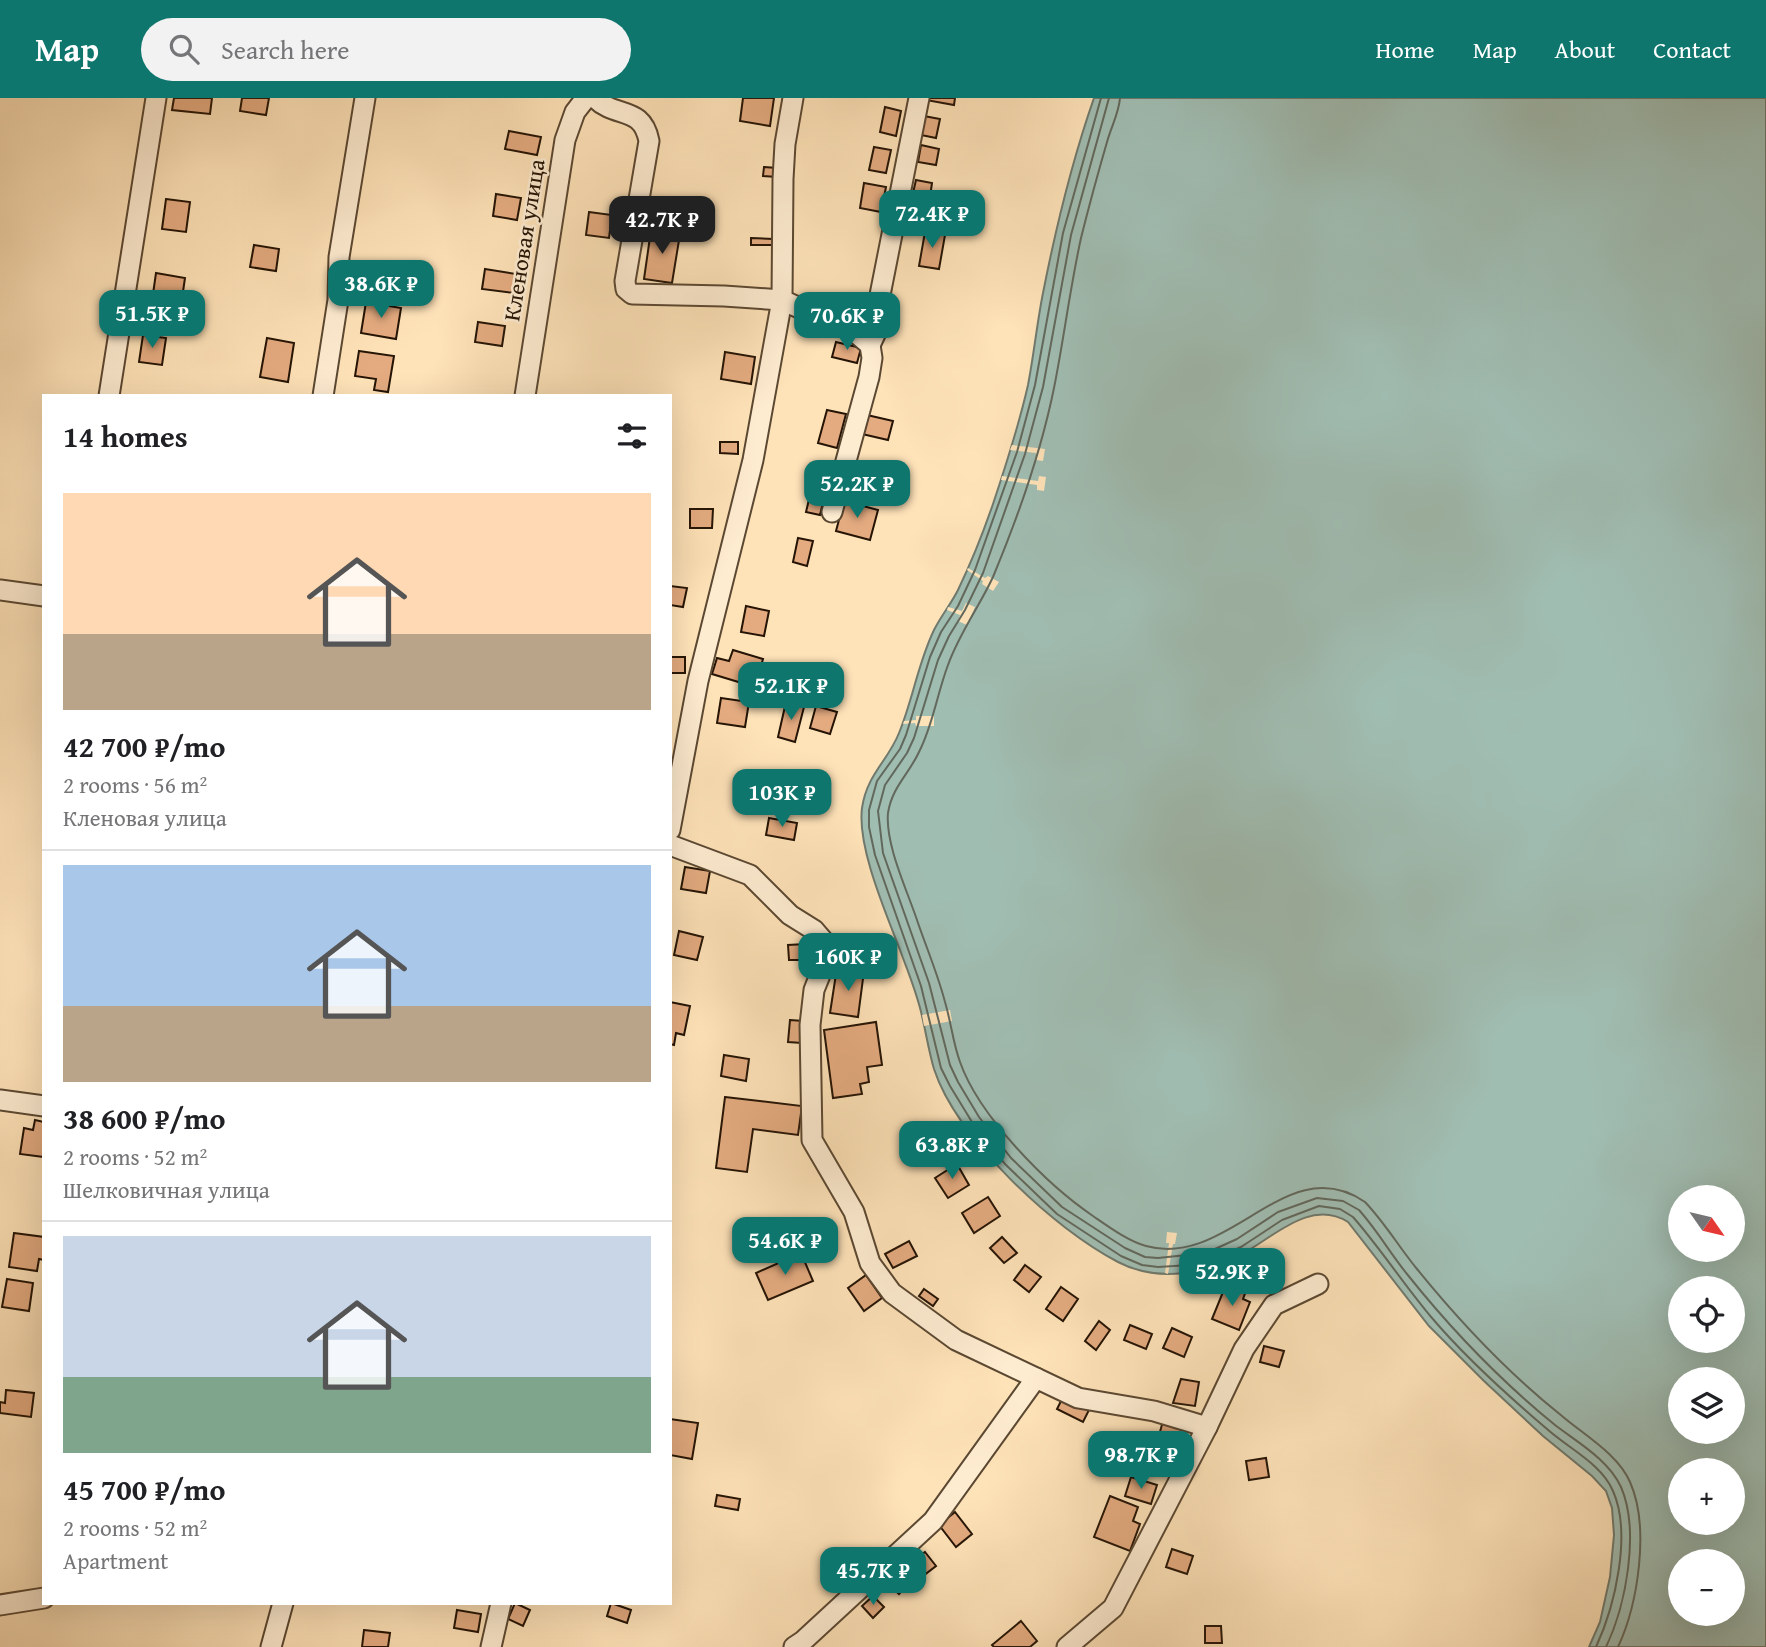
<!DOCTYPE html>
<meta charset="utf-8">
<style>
body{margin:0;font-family:"Gentium Book Plus",serif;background:#f2f2f2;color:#202124;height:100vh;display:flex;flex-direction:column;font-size:26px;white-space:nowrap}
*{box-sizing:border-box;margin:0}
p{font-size:23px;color:#757577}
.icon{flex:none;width:38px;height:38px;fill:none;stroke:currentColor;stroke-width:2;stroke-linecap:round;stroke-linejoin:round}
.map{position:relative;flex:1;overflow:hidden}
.drawer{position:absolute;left:42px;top:296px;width:630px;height:1211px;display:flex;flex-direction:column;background:#fff;border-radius:0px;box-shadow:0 7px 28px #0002}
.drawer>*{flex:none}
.needle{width:46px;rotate:124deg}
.controls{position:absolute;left:1668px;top:1087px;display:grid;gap:14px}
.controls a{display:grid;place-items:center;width:77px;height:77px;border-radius:50%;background:#fff;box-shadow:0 7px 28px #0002;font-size:35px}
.price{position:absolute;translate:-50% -60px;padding:0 16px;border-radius:14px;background:#0f766e;color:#fff;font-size:23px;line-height:46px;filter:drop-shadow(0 2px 4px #0008)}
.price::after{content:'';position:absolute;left:50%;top:42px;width:21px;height:16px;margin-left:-10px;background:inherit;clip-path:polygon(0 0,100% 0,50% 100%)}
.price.selected{background:#222;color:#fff}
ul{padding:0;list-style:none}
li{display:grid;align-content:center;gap:14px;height:371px;padding:0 21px}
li+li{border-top:2px solid #e0e0e0}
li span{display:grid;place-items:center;height:217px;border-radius:0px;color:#555}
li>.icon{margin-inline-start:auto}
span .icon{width:126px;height:126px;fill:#fffc;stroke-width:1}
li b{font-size:30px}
h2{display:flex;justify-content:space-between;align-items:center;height:84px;padding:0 21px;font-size:30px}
header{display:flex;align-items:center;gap:42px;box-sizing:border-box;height:98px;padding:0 35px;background:#0f766e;color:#fff}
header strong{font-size:33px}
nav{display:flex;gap:38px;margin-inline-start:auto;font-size:24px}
.search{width:490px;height:63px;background:#f2f2f2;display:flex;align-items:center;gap:18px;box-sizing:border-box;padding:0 24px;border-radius:38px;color:#757577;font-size:26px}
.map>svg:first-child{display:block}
</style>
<header>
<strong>Map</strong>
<div class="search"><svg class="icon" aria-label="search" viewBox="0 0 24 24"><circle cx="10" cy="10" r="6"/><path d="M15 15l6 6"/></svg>Search here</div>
<nav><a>Home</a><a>Map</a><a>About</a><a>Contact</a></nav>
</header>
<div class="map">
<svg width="1766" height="1549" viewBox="0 0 1766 1549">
<rect width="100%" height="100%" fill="#fee2b8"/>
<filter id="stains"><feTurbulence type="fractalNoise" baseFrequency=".00286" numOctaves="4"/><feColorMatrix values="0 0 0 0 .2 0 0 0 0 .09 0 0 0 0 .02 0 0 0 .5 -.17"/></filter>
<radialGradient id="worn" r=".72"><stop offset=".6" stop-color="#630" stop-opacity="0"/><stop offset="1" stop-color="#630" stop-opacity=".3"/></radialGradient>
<path fill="#a0bdb2" stroke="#6f796d" stroke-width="2" fill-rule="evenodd" d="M1094,0H1766V1549H1589L1600,1524L1610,1479L1614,1437L1612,1410L1606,1393L1592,1378L1543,1338L1484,1283L1429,1228L1348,1124C1311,1101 1276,1137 1244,1155C1207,1176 1158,1185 1118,1164C1054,1131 957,1041 934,971C929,954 926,935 922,918C917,895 908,874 900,852C886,815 857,749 862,710C867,676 888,663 899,635C913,601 918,565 934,532C941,518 951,506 958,492C971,465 983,435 993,406C1006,367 1019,327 1028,287C1034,256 1037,225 1043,195C1056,129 1072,63 1094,0ZM1680,1099H1732V1152H1680ZM1680,1190H1732V1242H1680ZM1680,1281H1732V1334H1680ZM1680,1372H1732V1424H1680ZM1680,1463H1732V1516H1680Z"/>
<g fill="#fee2b8">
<polygon points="1012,347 1045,351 1043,363 1036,362 1036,355 1010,352"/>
<polygon points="1002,378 1038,383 1039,378 1046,379 1044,393 1037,392 1037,387 1001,382"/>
<polygon points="968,470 985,480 988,478 999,484 993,493 982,486 983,483 967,472"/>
<polygon points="966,505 975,509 967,527 958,523 960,517 947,512 948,509 962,513"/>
<polygon points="916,618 934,618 934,628 916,628 915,625 903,626 904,623 916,622"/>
<polygon points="950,912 952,923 924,928 922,917"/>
<polygon points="1167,1134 1177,1135 1175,1146 1173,1146 1168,1176 1165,1175 1169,1145 1166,1145"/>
</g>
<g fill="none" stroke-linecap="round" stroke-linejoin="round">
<g stroke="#62685c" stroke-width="2">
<path d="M1101,0L1063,135L1035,287L1017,354L975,472L958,508L941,534L930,559L906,637L900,651L877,683L869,712V729L875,757L921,888L941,970L950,988L972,1024L1005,1066L1057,1116L1121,1158L1142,1167L1158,1169L1190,1167L1208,1164L1241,1149L1282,1122L1319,1108L1340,1111L1353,1119C1381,1151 1404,1187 1432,1220C1466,1260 1507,1297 1547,1331C1568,1350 1602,1366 1613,1393C1632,1436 1615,1508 1596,1549"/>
<path d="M1109,0L1071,137L1043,289L1025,356L983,475L965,512L949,538L938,562L914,640L907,655L885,687L878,713L883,755L929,885L950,967L958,984L979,1019L1011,1060L1062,1109L1125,1150L1145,1159L1158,1160L1206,1155L1237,1141L1278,1114L1317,1100L1343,1103L1359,1112C1377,1132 1390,1155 1407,1176C1450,1230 1501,1283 1555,1327C1577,1344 1609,1362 1621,1389C1640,1433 1626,1507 1606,1549"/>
<path d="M1120,0C1119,15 1111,29 1107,44C1098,75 1089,108 1081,140C1070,190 1064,240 1054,290C1041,354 1018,419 993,479C979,509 959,536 948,567C937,596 933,627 919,654C909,676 892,689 888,715C885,747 908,794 918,825C927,851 938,877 945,904C951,924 953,945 960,964C979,1018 1046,1086 1093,1118C1109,1129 1128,1143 1146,1148C1230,1171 1286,1050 1365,1104C1385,1125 1399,1149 1417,1171C1460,1224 1508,1275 1562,1318C1584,1337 1618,1356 1630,1384C1650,1429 1638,1506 1618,1549"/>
</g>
</g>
<g fill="#e4ab80" stroke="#251405" stroke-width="2">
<polygon points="174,0 212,0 210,16 172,12"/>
<polygon points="242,0 269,0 266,17 240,13"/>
<polygon points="743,0 774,0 770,28 740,23"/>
<polygon points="926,0 955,0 954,7 926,2"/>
<polygon points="885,9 901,13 896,38 880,34"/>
<polygon points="924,18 940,21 936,40 921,37"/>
<polygon points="509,33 541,39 537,57 505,51"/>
<polygon points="921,47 939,51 936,67 918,64"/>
<polygon points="874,49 891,52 886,75 869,72"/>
<polygon points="764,69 777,70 777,79 763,78"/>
<polygon points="916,82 932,85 930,99 913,95"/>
<polygon points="864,85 886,89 881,114 860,110"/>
<polygon points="496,96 521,100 517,122 493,118"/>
<polygon points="166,101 190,104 186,134 162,131"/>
<polygon points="589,114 612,117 609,140 586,137"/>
<polygon points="651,132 680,136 672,185 644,181"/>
<polygon points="925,134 945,137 939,171 919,168"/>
<polygon points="751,140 773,141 772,147 751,147"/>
<polygon points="254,147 279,151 276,173 250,169"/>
<polygon points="485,171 516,176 513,195 482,191"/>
<polygon points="156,175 185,180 180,214 151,210"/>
<polygon points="366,204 401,210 396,241 361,235"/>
<polygon points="802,221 813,223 810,235 799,232"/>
<polygon points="478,224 505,228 502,248 475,244"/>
<polygon points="143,237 166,240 162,267 139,264"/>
<polygon points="267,240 294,245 288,284 260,279"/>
<polygon points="836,244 861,250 857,265 832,259"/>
<polygon points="359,253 394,258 388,294 374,292 376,281 355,278"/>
<polygon points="725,254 755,259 751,286 721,281"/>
<polygon points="827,312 846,316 837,350 818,345"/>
<polygon points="867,317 893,323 888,342 862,336"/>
<polygon points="720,344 738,344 738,356 720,355"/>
<polygon points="855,377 873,380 870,396 851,392"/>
<polygon points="813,385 827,388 820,417 806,414"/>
<polygon points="844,403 878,412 870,442 836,433"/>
<polygon points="690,411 713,411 712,430 690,430"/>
<polygon points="798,440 813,443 807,468 793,464"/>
<polygon points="670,488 687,490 683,509 670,507"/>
<polygon points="746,508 769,513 764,538 741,534"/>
<polygon points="733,552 763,561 755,589 712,576 717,560 729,563"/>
<rect x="670" y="559" width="15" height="16"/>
<polygon points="721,600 749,604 745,629 717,625"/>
<polygon points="786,604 804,609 795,644 778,639"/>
<polygon points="816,608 837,614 830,636 810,630"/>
<polygon points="769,720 797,725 794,742 766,737"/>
<polygon points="685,769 710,773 706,795 681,791"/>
<polygon points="679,833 703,839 697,862 674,857"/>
<polygon points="806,846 807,862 789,862 788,847"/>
<polygon points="845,871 864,873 858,919 830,915 836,876 844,877"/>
<polygon points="670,904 690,908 684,937 676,935 674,947 670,946"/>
<polygon points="790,922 803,923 802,945 788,944"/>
<polygon points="876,924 882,967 867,969 869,984 860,986 862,996 833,1000 824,932"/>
<polygon points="724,957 749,961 746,983 721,978"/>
<polygon points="725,999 802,1008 798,1037 753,1031 747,1074 716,1070"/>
<polygon points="35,1022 44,1024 44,1059 20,1056 24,1030 33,1032"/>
<polygon points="957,1066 969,1087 948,1100 935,1080"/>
<polygon points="988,1099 1000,1118 974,1135 962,1115"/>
<polygon points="14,1135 44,1139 44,1162 39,1161 37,1173 9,1169"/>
<polygon points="1002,1139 1017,1155 1004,1165 990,1150"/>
<polygon points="909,1143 917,1158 893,1170 885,1156"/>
<polygon points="801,1155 813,1183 768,1202 756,1175"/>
<polygon points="1025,1167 1041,1179 1029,1194 1014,1182"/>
<polygon points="866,1177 882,1200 864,1213 848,1190"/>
<polygon points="7,1181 33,1185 29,1213 2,1209"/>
<polygon points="1238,1187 1247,1190 1243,1201 1250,1204 1239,1232 1212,1221 1225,1189 1235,1193"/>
<polygon points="1061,1189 1078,1201 1063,1223 1046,1211"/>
<polygon points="924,1191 938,1201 933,1208 919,1198"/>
<polygon points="1099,1223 1110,1232 1096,1252 1085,1243"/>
<polygon points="1130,1227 1152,1236 1146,1251 1124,1242"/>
<polygon points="1172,1230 1192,1239 1184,1259 1163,1250"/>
<polygon points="1264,1248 1284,1253 1279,1269 1260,1264"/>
<polygon points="1181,1281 1199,1284 1195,1308 1173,1305"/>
<polygon points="6,1292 34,1295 31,1319 0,1315 0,1304 5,1305"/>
<polygon points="1063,1299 1089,1312 1083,1324 1057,1311"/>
<polygon points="670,1321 698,1325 692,1361 670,1357"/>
<polygon points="1163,1323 1187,1329 1182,1347 1158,1341"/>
<polygon points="1266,1360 1269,1379 1249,1382 1246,1363"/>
<polygon points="1131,1379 1157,1387 1151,1406 1125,1398"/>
<polygon points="717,1397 740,1401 738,1412 715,1408"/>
<polygon points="1110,1398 1138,1409 1133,1423 1140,1426 1130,1453 1094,1439"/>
<polygon points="955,1414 972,1436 956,1449 939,1427"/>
<polygon points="1172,1451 1193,1458 1187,1476 1166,1469"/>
<polygon points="925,1454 936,1468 919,1481 908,1467"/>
<polygon points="895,1476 907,1487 899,1496 887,1485"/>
<polygon points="873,1498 884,1509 873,1520 862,1508"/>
<polygon points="515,1505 530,1512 523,1528 508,1521"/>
<polygon points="611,1505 631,1512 627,1525 607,1518"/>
<polygon points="457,1512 481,1516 478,1534 454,1530"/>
<polygon points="1021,1523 1037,1543 1030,1549 994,1549 992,1547"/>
<polygon points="1205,1528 1221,1528 1222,1545 1205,1545"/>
<polygon points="364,1532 390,1535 388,1549 362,1549"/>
</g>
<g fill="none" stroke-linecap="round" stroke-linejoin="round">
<defs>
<g id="minor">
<path d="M595,0C616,21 642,7 649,43L625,183L626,191L632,196L724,198L782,202L817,218L850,230L870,247L878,230L880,197L919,0"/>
<polyline points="109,298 156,0"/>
<polyline points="323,298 338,202 339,159 365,0"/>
<polyline points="525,298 565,42 575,14 586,0"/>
<polyline points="832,414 869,279 872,260 870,247"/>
<polyline points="0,492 44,498"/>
<polyline points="670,732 698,583 753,362 782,202 783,81 785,46 793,0"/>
<polyline points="670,747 750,777 790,817 814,832 826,846 824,867 814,892 810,927 812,1042 854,1114 870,1165 892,1195 956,1242 1078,1300 1154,1313 1207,1329 1113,1510 1067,1549"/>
<polyline points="0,1002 44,1008"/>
<polyline points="1207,1329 1244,1251 1274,1207 1318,1186"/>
<polyline points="0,1507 44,1500"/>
<polyline points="271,1549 283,1505"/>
<polyline points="491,1549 501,1505"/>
<polyline points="794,1549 803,1543 933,1423 1036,1280"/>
</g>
</defs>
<use href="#minor" stroke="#5b4832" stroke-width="23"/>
<use href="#minor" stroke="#feecd1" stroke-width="19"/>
</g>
<g text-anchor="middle" stroke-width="5" stroke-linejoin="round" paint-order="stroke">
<g font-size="23" fill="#251405" stroke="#feecd1">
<text transform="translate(524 142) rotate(-81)" y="8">Кленовая улица</text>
</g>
</g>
<rect width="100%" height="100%" filter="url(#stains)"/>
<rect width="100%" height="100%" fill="url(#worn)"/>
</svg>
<div class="controls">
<a><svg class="needle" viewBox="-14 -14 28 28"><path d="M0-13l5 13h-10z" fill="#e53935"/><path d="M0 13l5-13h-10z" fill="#757577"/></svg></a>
<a><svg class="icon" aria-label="locate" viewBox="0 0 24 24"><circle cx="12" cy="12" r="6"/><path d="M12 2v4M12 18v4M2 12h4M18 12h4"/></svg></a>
<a><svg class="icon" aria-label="layers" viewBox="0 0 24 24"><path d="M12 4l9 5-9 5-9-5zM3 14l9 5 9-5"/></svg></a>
<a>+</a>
<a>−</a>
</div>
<b class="price" style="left:932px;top:152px">72.4K ₽</b>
<b class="price selected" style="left:662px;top:158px">42.7K ₽</b>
<b class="price" style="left:381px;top:222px">38.6K ₽</b>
<b class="price" style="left:152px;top:252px">51.5K ₽</b>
<b class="price" style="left:847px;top:254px">70.6K ₽</b>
<b class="price" style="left:857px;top:422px">52.2K ₽</b>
<b class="price" style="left:791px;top:624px">52.1K ₽</b>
<b class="price" style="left:782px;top:731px">103K ₽</b>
<b class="price" style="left:848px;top:895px">160K ₽</b>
<b class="price" style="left:952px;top:1083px">63.8K ₽</b>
<b class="price" style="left:785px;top:1179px">54.6K ₽</b>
<b class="price" style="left:1232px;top:1210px">52.9K ₽</b>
<b class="price" style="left:1141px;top:1393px">98.7K ₽</b>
<b class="price" style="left:873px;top:1509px">45.7K ₽</b>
<section class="drawer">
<h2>14 homes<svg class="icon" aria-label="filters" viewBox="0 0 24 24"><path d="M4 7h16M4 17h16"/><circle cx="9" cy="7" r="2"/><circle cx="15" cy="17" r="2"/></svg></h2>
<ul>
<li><span style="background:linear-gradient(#ffd9b3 65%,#b9a48a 0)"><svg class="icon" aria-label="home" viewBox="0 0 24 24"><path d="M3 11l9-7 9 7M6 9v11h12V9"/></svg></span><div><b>42 700 ₽/mo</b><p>2 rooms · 56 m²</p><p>Кленовая улица</p></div></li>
<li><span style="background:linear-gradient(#a9c7e8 65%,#b9a48a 0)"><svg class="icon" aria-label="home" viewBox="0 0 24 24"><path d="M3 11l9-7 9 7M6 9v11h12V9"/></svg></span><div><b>38 600 ₽/mo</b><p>2 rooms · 52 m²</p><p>Шелковичная улица</p></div></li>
<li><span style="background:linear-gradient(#c9d6e8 65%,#7fa58c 0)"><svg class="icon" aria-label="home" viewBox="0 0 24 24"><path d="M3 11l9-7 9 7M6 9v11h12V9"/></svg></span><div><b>45 700 ₽/mo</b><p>2 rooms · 52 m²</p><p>Apartment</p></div></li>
</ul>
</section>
</div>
